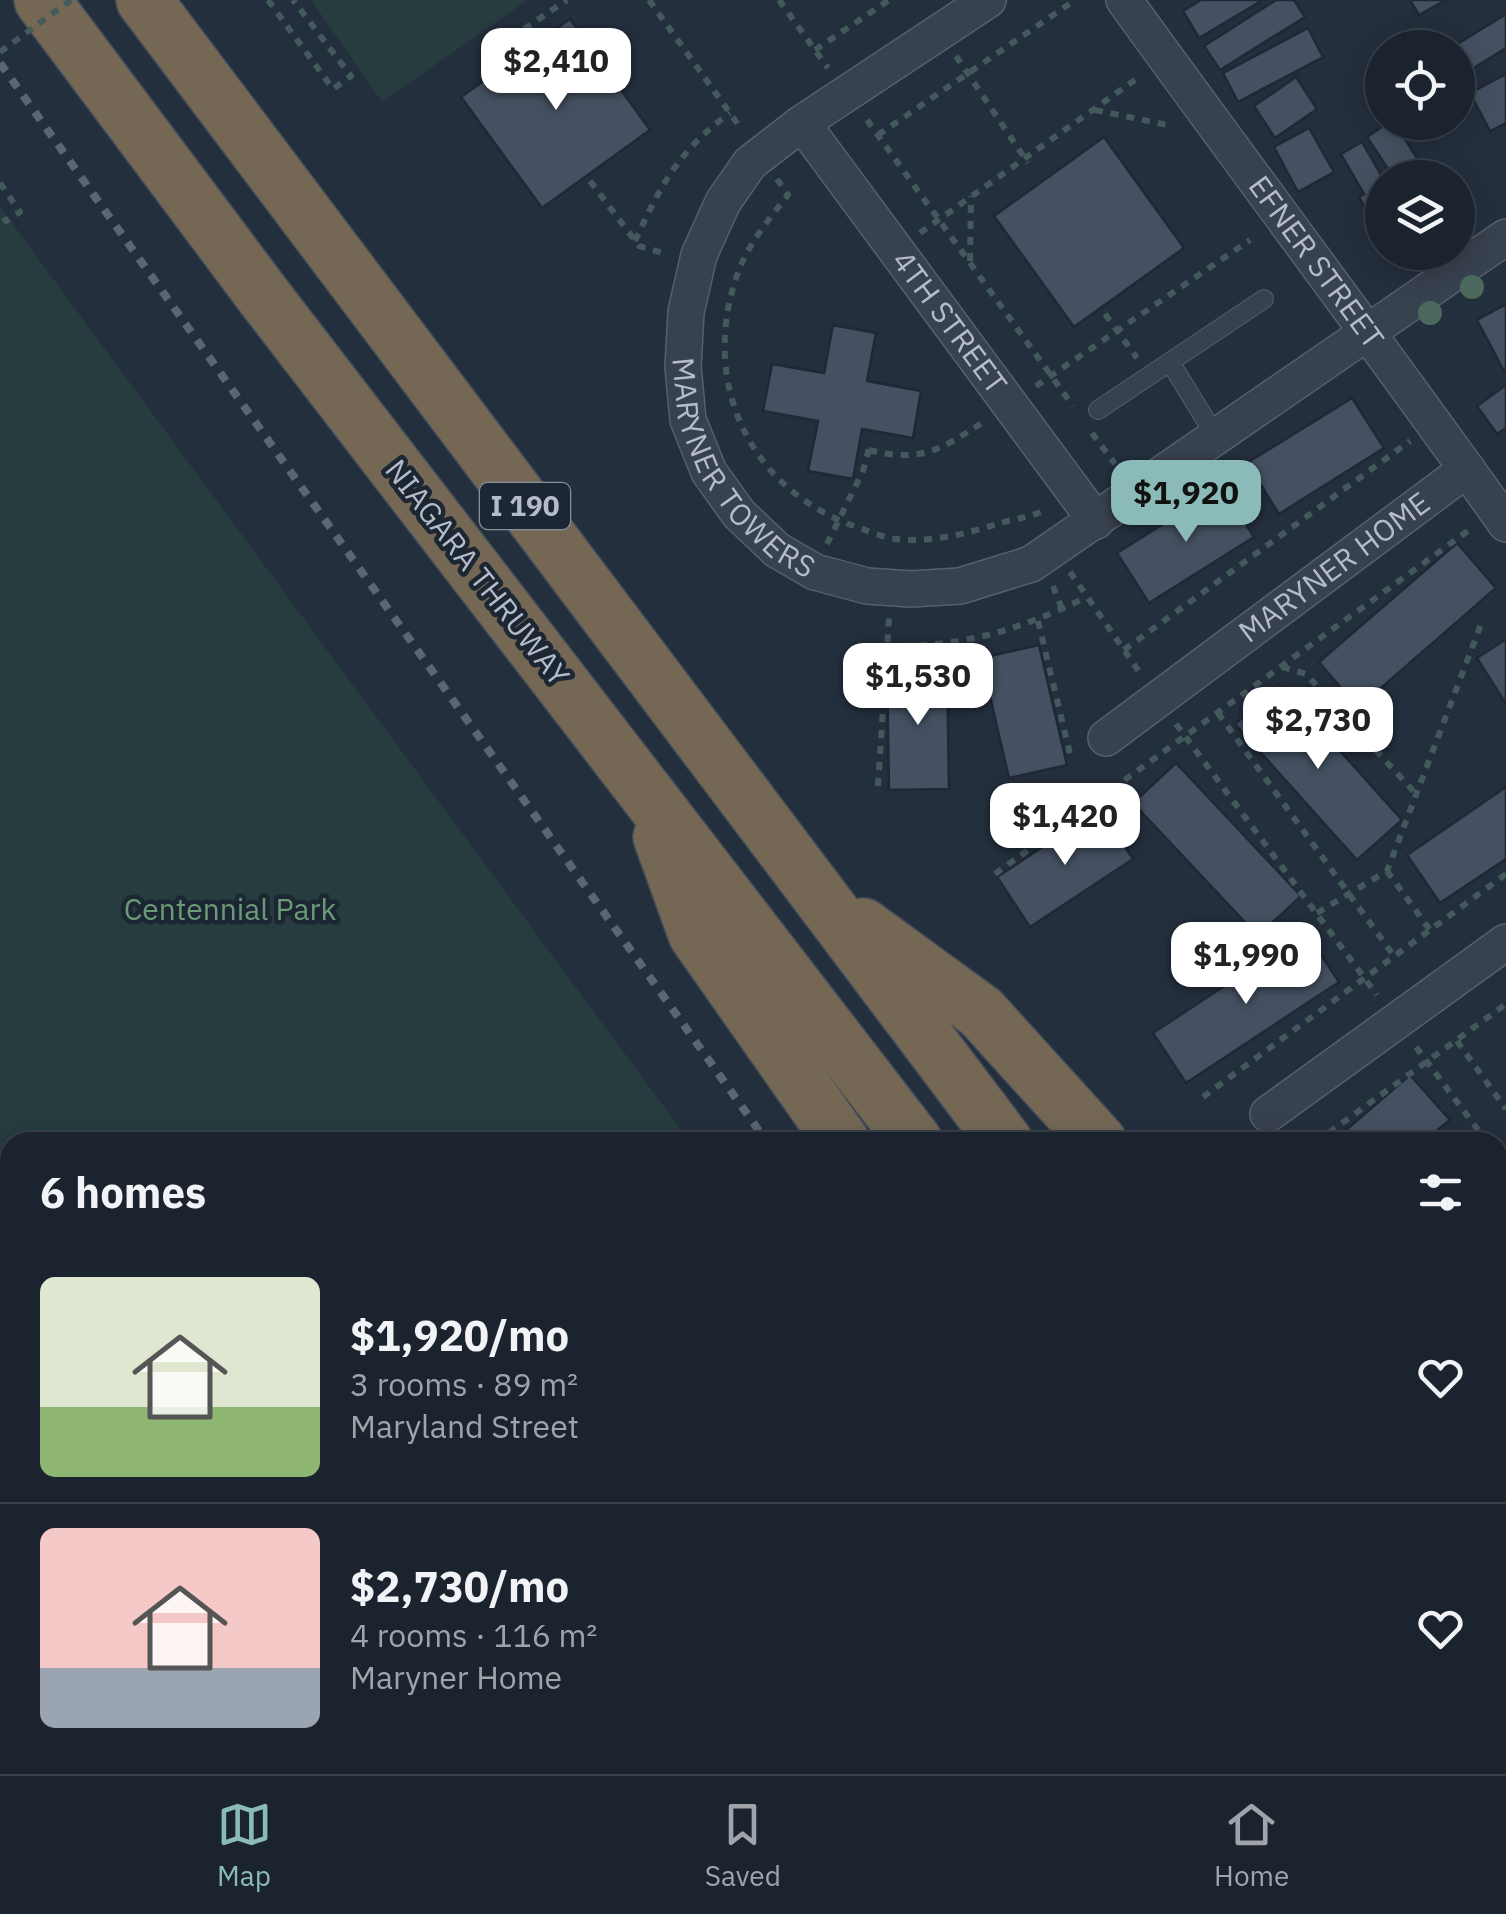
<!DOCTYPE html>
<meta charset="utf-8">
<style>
body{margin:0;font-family:"IBM Plex Sans",sans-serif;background:#282f3a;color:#f1f3f6;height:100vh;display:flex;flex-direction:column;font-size:38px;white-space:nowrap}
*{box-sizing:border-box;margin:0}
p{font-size:32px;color:#a0a4aa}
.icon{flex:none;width:55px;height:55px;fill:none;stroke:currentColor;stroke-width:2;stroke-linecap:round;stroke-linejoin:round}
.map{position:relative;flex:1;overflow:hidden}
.panel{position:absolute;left:0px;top:1132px;width:1508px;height:642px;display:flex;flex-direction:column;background:#1b232e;border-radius:30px 30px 0 0;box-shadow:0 5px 25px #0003,0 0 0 2px #39404a}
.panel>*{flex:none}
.controls{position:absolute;left:1365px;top:30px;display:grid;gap:20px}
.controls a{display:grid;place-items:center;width:110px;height:110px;border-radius:50%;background:#1b232e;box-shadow:0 5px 25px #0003,0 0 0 2px #39404a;font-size:50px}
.price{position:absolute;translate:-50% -85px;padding:0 22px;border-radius:20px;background:#fff;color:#222;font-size:32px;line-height:65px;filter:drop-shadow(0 2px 5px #0008)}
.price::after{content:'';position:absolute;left:50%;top:60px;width:30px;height:22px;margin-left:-15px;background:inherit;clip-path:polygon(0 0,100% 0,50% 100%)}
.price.on{background:#8bbbb9;color:#111}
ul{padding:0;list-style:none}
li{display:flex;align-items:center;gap:30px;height:250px;padding:0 40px}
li+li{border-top:2px solid #39404a}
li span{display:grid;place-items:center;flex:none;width:280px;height:200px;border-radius:15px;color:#555}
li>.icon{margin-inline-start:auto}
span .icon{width:120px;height:120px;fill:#fffc;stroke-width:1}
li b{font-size:42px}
h2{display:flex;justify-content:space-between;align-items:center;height:120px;padding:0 40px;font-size:42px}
.tabs{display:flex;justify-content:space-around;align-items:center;height:140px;border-top:2px solid #39404a;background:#1b232e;font-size:28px;color:#a0a4aa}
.tabs a{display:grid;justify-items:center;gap:5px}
.tabs .on{color:#8bbbb9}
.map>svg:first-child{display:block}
</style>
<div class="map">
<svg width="1506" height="1774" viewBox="0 0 1506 1774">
<rect width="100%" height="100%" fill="#242f3e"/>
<g fill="#263c3f">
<polygon points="311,0 528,0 382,102"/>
<polygon points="0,207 690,1142 10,1142 10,1765 1149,1765 1156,1774 0,1774"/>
<polygon points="1498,1450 1506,1450 1506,1740 1498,1728"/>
</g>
<g fill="#455162" stroke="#1f2835" stroke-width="2.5">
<polygon points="1201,0 1263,0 1199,38 1183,11"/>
<polygon points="1276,0 1294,0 1305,17 1220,70 1204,46"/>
<polygon points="1410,0 1446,0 1419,15"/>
<polygon points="1506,14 1506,48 1459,77 1458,48 1451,48"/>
<polygon points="570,19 650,130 542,208 461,97"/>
<polygon points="1308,28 1323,57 1238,102 1223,73"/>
<polygon points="1506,74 1506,123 1490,131 1470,93"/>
<polygon points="1296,77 1317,109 1275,138 1254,106"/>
<polygon points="1389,122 1394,122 1430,178 1394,178 1367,137"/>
<polygon points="1309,128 1334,172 1298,192 1274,147"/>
<polygon points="1104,137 1184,248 1074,327 994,216"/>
<polygon points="1362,142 1383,178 1382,238 1359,197 1364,194 1341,154"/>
<polygon points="1506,304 1506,375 1477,320"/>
<polygon points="833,325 876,333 867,381 921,391 913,438 862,429 853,479 808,471 818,421 763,411 772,364 824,373"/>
<polygon points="1506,385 1506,428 1497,434 1477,406"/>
<polygon points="1352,398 1384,448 1279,514 1247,463"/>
<polygon points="1222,487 1254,537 1149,603 1117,553"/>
<polygon points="1457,543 1496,588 1358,708 1319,662"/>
<polygon points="1506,639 1506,704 1477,658"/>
<polygon points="1039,645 1067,765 1009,778 981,658"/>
<polygon points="947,665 949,789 889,790 887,666"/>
<polygon points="1280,684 1402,820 1357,860 1235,724"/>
<polygon points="1176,763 1301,896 1258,936 1133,803"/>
<polygon points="1506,787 1506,859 1440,903 1407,855"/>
<polygon points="1100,809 1133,859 1030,927 997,877"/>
<polygon points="1306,932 1339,982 1186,1083 1153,1033"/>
<polygon points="1410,1075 1450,1120 1423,1142 1332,1142"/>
<polygon points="1498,1187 1506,1197 1506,1286 1498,1276"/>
<polygon points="5,1247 10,1250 10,1332 0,1319 0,1251"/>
</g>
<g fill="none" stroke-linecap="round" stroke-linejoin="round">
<defs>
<g id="lane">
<polyline points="1170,362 1216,437"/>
<polyline points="1098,410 1264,299"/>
</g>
<g id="street">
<path id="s1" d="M988,0L802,123L750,163L723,202L699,255L686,312L683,367L688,420L709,472L739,514L777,550L815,572L867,586L911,589L960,586L1031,564L1506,237"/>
<path id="s2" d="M1124,0C1251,176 1381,348 1506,524"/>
<path id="s3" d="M802,123L1096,521"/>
<path id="s4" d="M1106,738L1467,469"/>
<polyline points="1268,1114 1506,942"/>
<polyline points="0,1415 10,1418"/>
<polyline points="576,1765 583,1774"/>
</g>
<g id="highway">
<polyline points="42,0 265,298 915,1142"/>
<polyline points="144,0 1005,1142"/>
<polyline points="661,837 696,934 842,1142"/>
<polyline points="863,926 981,1012 1099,1142"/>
<polyline points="1498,1415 1506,1417"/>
<polyline points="1309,1765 1320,1774"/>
<polyline points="1378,1765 1384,1774"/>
<polyline points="1466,1765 1473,1774"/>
</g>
</defs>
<use href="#lane" stroke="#565f6c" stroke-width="20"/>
<use href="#street" stroke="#565f6c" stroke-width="38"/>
<use href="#highway" stroke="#434c59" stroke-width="58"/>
<g stroke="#44595c" stroke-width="6" stroke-dasharray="8 8" stroke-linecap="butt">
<polyline points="268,0 333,89 351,76 293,0"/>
<polyline points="649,0 742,130"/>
<polyline points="779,0 828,68"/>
<polyline points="511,38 567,0"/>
<polyline points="815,50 889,0"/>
<polyline points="956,56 1028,163"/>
<polyline points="1095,110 1172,126"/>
<polyline points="867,120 1073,406"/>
<polyline points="878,135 1075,0"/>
<path d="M777,179L788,195C768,220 746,247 736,278C700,386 752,493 860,528C871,532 884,538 896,539C931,543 969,533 1001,523C1016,518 1030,518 1044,510"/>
<polyline points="590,181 639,246 666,254"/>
<polyline points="0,183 20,212 6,221 0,212"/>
<polyline points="920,233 1139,77"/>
<path d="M635,241C660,186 680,149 730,113"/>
<polyline points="970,261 971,196"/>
<polyline points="1105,314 1137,358"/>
<polyline points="1036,386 1250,240"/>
<polyline points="1092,433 1115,464"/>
<path d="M869,450C920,463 941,450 983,422"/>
<polyline points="827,544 863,471 870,445"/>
<polyline points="1070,572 1140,673"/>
<polyline points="1053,586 1062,609"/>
<polyline points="1038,621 1071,758"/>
<path d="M887,646C964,647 1019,630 1087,597"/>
<polyline points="1124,650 1410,441"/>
<polyline points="1282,667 1306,674 1416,794"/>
<polyline points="1218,713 1394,956"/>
<polyline points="1176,724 1377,995"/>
<polyline points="878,786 889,618"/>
<polyline points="1387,871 1430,930"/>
<polyline points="995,874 1472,528"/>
<polyline points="1317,913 1387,871 1483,619"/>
<polyline points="1457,1041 1506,1109"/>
<polyline points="1416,1047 1487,1142"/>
<polyline points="1203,1097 1506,874"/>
<polyline points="1316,1142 1506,1004"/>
<polyline points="1498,1157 1506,1169"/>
</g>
<use href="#lane" stroke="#38414e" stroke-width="18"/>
<use href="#street" stroke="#38414e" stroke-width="35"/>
<use href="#highway" stroke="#746855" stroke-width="55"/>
<g stroke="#5a6575" stroke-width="8" stroke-dasharray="10 10" stroke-linecap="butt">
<polyline points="0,63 767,1142"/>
<polyline points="1222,1765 1229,1774"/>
</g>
<polyline stroke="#44595c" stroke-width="6" stroke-dasharray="8 8" stroke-linecap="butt" points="0,52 71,0"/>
</g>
<g fill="#4b6a5d">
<circle cx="1472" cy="287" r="12"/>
<circle cx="1430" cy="313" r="12"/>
</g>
<g text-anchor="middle" stroke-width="9" stroke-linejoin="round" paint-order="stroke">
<rect fill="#1d2633" stroke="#878f9c" stroke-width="2.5" x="480" y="483" width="90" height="46" rx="8"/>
<g font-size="28" font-weight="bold" fill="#b4bcc9">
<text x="525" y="516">I 190</text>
</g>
<g font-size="30" fill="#b4bcc9" stroke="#1d2633">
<text dy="10" stroke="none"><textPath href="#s2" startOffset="325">EFNER STREET</textPath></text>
<text dy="10" stroke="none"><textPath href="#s3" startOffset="248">4TH STREET</textPath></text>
<text dy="10" stroke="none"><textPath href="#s1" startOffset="630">MARYNER TOWERS</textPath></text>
<text dy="10" stroke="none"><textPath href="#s4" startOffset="285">MARYNER HOME</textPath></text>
<text transform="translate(477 573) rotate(52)" y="10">NIAGARA THRUWAY</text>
</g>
<g font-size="30" fill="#6b9a76" stroke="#1d2633">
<text x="230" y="920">Centennial Park</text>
</g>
</g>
</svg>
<div class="controls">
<a><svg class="icon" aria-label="locate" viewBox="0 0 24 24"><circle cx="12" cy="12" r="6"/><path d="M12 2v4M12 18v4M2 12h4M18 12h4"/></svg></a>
<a><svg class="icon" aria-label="layers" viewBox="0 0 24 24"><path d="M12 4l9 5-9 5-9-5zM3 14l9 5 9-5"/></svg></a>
</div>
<b class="price" style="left:556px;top:113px">$2,410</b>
<b class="price on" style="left:1186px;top:545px">$1,920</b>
<b class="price" style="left:918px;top:728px">$1,530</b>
<b class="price" style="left:1318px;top:772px">$2,730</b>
<b class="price" style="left:1065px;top:868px">$1,420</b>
<b class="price" style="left:1246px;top:1007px">$1,990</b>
<section class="panel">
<h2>6 homes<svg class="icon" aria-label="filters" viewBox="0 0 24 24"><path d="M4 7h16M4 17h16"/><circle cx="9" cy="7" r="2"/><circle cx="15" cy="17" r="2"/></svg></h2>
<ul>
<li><span style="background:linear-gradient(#dfe7d0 65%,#8fb573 0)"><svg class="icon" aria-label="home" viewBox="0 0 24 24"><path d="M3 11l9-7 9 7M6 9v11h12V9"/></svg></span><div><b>$1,920/mo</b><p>3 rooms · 89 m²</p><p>Maryland Street</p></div><svg class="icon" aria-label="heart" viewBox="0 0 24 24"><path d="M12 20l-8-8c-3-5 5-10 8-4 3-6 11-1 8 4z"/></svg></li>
<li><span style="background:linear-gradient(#f6c9c9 70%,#9aa5b1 0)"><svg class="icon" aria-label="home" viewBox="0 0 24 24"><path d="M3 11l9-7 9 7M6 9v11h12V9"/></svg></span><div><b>$2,730/mo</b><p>4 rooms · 116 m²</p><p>Maryner Home</p></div><svg class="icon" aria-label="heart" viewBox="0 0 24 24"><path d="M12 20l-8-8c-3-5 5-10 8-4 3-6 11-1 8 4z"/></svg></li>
</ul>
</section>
</div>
<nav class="tabs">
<a class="on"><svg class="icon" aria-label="map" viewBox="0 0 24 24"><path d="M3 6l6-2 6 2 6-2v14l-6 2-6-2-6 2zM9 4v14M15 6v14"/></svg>Map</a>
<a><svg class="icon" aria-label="saved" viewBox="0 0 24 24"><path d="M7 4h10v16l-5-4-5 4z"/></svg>Saved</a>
<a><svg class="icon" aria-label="home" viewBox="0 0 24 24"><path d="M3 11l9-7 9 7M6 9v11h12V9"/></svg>Home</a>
</nav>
